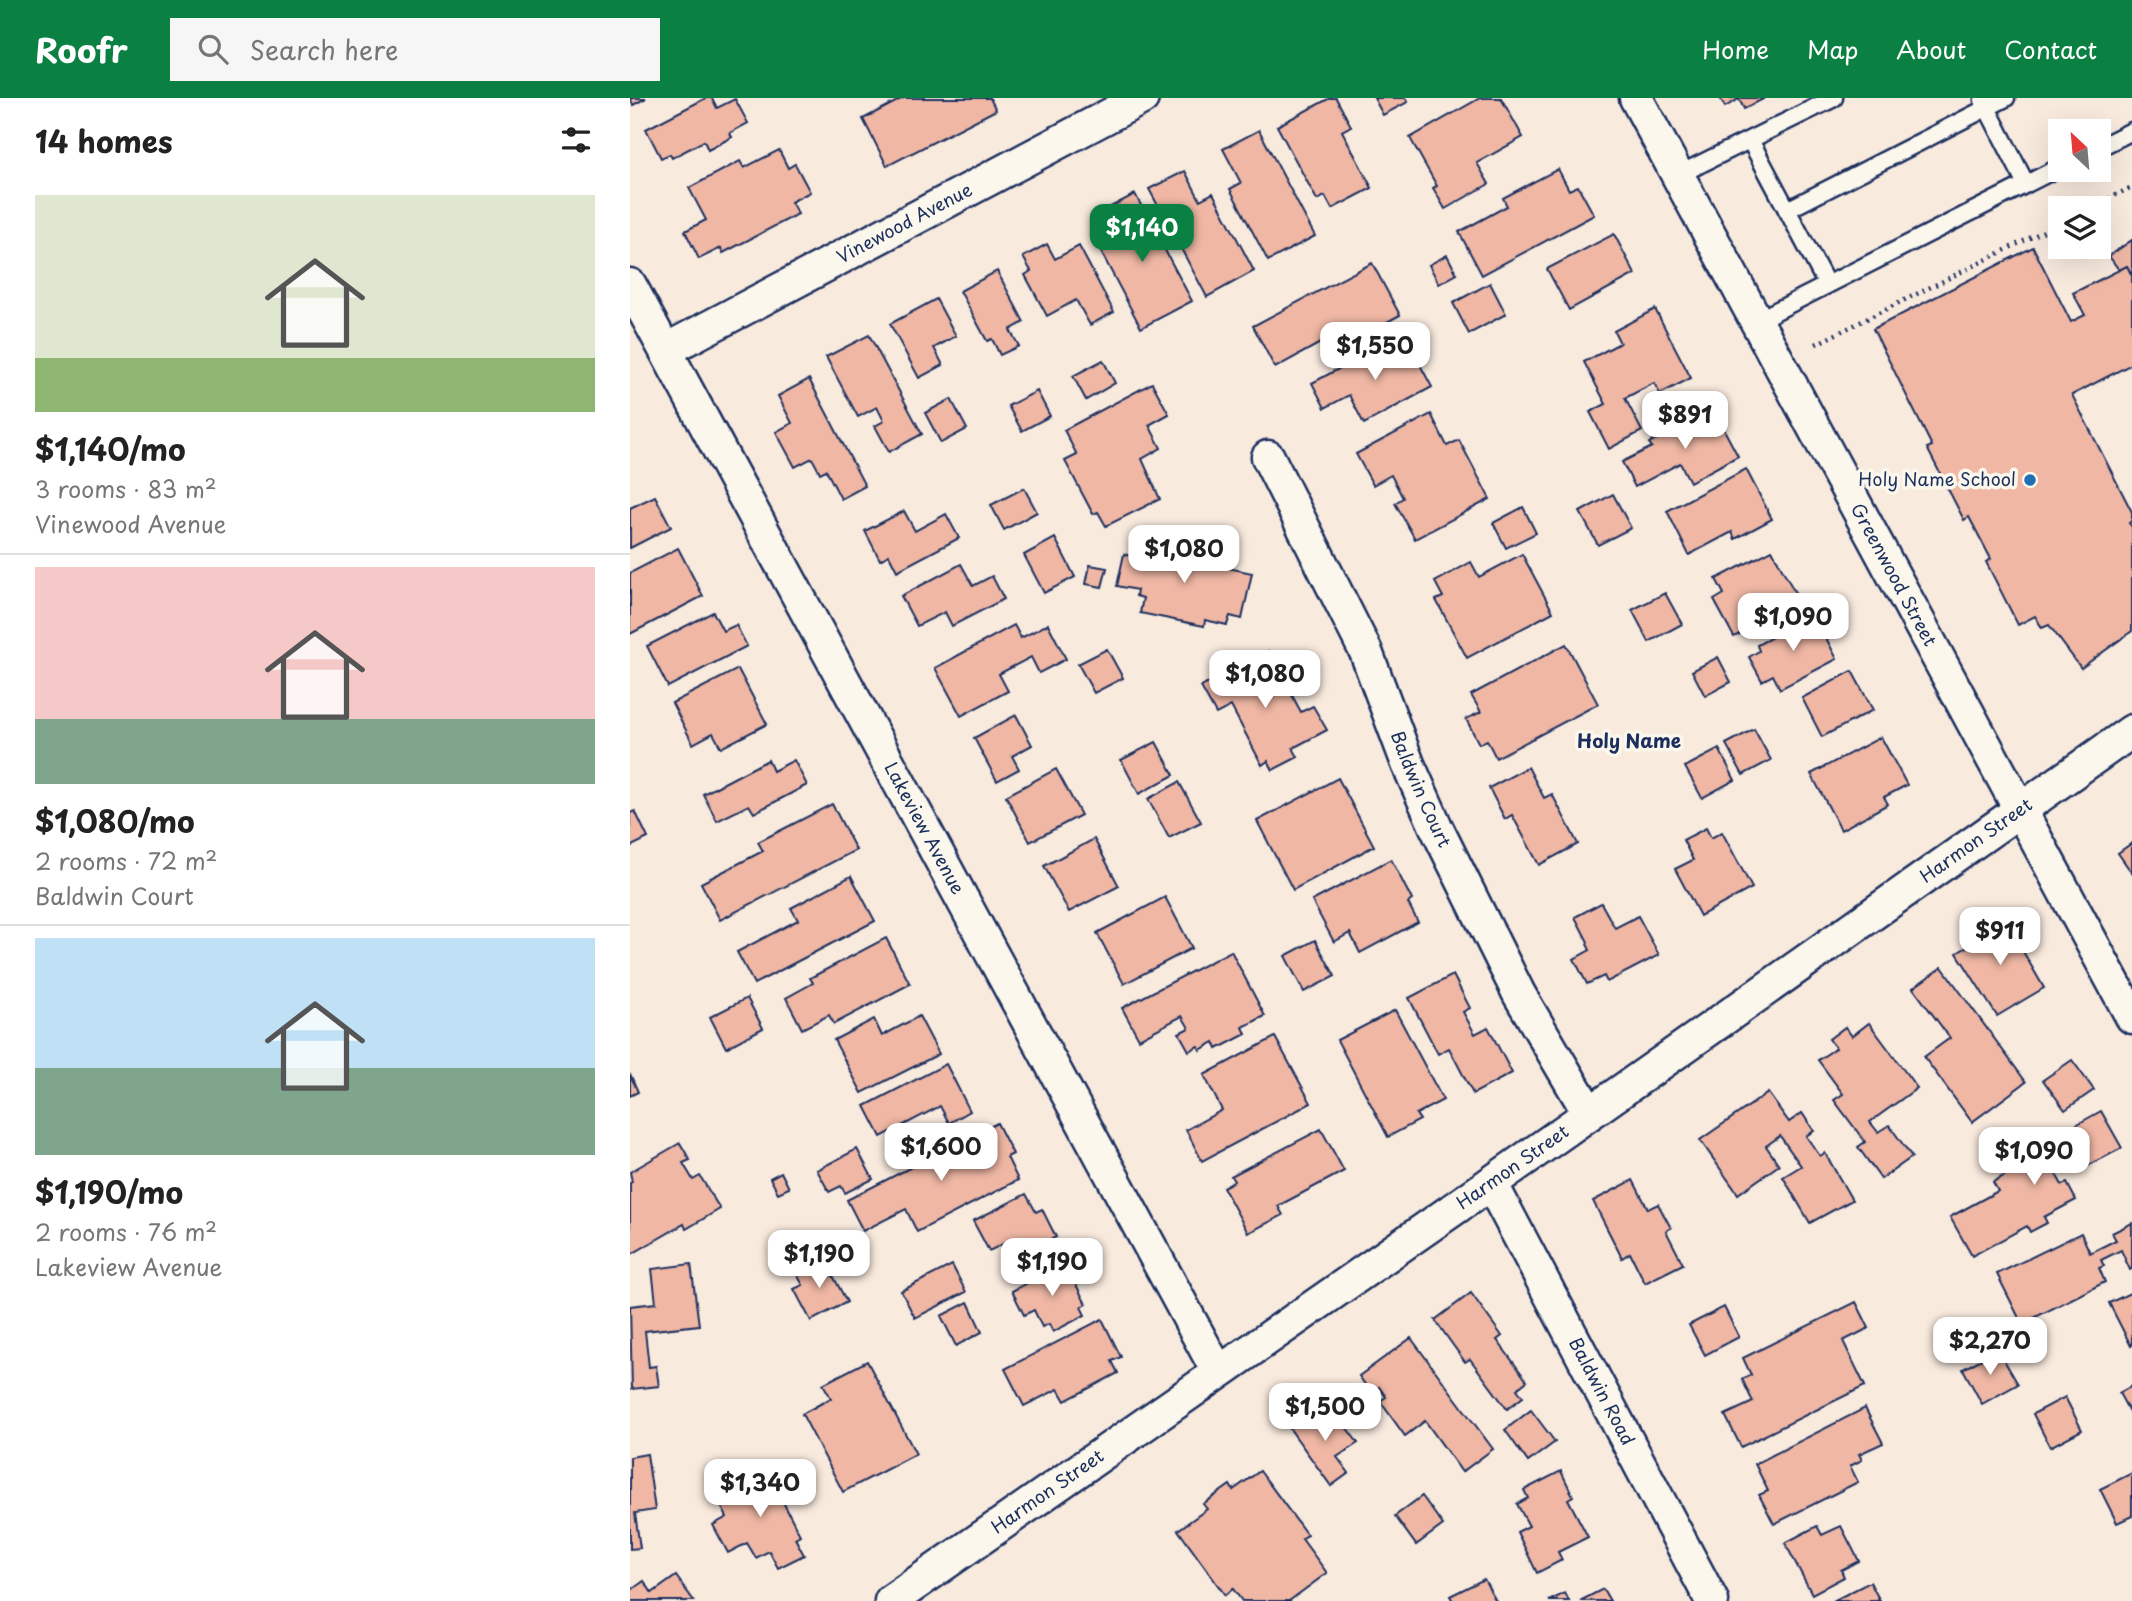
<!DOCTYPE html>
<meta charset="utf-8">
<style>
body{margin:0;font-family:"Playpen Sans",sans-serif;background:#f6f6f6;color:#222;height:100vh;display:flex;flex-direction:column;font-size:26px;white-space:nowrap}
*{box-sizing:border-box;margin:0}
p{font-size:23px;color:#767676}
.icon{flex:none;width:38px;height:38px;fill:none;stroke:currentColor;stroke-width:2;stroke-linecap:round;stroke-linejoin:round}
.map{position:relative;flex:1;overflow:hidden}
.details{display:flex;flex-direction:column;background:#fff;width:630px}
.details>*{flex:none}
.needle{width:46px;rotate:334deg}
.buttons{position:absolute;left:1418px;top:21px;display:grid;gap:14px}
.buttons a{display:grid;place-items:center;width:63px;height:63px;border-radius:0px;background:#fff;box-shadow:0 7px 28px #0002;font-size:35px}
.price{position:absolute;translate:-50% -60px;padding:0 16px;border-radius:14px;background:#fff;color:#222;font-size:23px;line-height:46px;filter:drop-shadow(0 2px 4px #0008)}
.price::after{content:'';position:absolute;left:50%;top:42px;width:21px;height:16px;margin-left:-10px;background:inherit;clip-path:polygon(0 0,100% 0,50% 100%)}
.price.on{background:#0b8043;color:#fff}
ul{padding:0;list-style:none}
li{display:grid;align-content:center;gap:14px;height:371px;padding:0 35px}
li+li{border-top:2px solid #e0e0e0}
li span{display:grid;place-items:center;height:217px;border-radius:0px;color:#555}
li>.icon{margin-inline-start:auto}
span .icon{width:126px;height:126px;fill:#fffc;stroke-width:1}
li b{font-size:30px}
h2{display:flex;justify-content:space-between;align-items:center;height:84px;padding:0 35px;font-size:30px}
header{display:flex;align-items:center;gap:42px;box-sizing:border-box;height:98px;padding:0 35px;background:#0b8043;color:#fff}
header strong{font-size:33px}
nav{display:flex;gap:38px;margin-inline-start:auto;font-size:24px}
.search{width:490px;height:63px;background:#f6f6f6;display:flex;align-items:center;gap:18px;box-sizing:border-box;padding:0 24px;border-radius:0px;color:#767676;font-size:26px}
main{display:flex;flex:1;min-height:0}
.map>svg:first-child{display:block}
</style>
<header>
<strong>Roofr</strong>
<div class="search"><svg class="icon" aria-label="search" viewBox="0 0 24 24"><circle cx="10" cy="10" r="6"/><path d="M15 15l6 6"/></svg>Search here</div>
<nav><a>Home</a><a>Map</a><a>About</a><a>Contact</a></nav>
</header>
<main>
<section class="details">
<h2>14 homes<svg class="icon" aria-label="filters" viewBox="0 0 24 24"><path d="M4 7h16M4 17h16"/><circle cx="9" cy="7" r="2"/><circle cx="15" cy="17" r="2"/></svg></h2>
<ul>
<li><span style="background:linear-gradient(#dfe7d0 75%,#8fb573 0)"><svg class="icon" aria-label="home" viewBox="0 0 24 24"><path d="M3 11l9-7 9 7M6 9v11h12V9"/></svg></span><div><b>$1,140/mo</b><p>3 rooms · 83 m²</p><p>Vinewood Avenue</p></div></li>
<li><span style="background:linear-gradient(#f6c9c9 70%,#7fa58c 0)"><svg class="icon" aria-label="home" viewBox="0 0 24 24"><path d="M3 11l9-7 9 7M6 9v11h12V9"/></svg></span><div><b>$1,080/mo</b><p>2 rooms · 72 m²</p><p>Baldwin Court</p></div></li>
<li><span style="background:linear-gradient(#bfe0f5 60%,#7fa58c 0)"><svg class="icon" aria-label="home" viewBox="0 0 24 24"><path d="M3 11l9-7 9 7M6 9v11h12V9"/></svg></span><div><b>$1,190/mo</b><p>2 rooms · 76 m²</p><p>Lakeview Avenue</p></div></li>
</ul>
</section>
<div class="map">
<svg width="1502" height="1503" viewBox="0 0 1502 1503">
<rect width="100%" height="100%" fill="#f9eade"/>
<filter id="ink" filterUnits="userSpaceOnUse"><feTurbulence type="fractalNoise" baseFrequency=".0143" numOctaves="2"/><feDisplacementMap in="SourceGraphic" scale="14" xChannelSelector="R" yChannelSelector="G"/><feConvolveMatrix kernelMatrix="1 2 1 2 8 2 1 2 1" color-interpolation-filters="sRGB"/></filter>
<g filter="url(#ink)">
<g fill="#efb7a4" stroke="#1b2f5e" stroke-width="2">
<polygon points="0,0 16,0 3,7"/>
<polygon points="76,0 82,0 87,10 105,1 118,25 100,35 102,39 78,52 74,43 42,60 40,56 31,60 16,31"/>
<polygon points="273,0 360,0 366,12 257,68 233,21"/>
<polygon points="700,0 706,0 721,28 712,33 742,90 702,111 695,98 687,102 647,28"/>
<polygon points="744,0 775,0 778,4 753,17"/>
<polygon points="850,0 871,0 893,39 847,65 859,86 815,111 803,90 807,88 780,40"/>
<polygon points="1090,0 1135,0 1114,11 1109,1 1095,9"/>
<polygon points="629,32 685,138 638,163 600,91 611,85 593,51"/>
<polygon points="149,52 158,70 165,66 180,94 161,104 168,116 93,155 91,150 69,161 55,133 76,122 59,90 110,63 114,70"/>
<polygon points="928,71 939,92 948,88 964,117 852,177 829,134 877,108 873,100"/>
<polygon points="555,73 570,102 583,95 624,173 577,199 519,91"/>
<polygon points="505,96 562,203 511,230 471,154 489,144 473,113"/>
<polygon points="984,136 1005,176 939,212 917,171"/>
<polygon points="1502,142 1502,178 1497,168 1489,172 1479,158"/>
<polygon points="417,146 425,161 449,148 484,214 460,227 446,202 417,218 395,177 401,173 393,159"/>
<polygon points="1403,149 1441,224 1455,217 1443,195 1497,168 1502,178 1502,266 1442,297 1502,414 1502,423 1499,425 1502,429 1502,533 1451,570 1419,527 1412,530 1405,518 1388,527 1356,464 1361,461 1339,419 1334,422 1297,350 1302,348 1243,231"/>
<polygon points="817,157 827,176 809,186 799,167"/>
<polygon points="742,165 770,217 711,249 705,237 645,270 623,228"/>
<polygon points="367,173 394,224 380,232 389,248 370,257 362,241 357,243 330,193"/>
<polygon points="860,185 876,216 839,236 823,205"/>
<polygon points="306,201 326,238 304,250 313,267 289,280 260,226"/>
<polygon points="1025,211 1061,280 1030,296 1024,285 995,300 1012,333 979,351 960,314 976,306 954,264 990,245 984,233"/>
<polygon points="239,237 292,336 259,354 245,328 254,323 247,309 228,319 196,259"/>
<polygon points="761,243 768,257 781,250 802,289 734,326 719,297 695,310 682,285"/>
<polygon points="473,262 485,285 456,302 443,278"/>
<polygon points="179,281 235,388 211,401 196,372 190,375 182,360 165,369 146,334 162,325 148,298"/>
<polygon points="522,285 539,316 519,327 531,350 512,361 530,401 476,428 468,414 463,416 435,363 447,357 434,332"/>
<polygon points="407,293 420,318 392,333 378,308"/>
<polygon points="321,301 337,331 311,345 295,315"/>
<polygon points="1083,311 1108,358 1060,384 1050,365 1005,389 992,364 1022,349 1019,345"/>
<polygon points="801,316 817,348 829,342 860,401 785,441 765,405 773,400 761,377 743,387 726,356"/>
<polygon points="1116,371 1142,421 1105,441 1102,434 1059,457 1037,413"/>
<polygon points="394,390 407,414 374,432 361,407"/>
<polygon points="983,396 1001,430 968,447 950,414"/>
<polygon points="25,398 41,429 0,450 0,410"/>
<polygon points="893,409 906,435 876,450 863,425"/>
<polygon points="274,413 285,433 316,416 329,440 267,473 259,457 250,462 235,433"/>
<polygon points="425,440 445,479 414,495 394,457"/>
<polygon points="518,440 563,449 560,462 622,475 612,521 600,518 597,527 575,522 574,528 510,515 513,500 506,498 507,492 487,488 494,456 504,459 505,453 515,454"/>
<polygon points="48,450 73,498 0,536 0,475"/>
<polygon points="1142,452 1170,504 1104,539 1084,502 1094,496 1086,481"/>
<polygon points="892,456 923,514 837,560 806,502 813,499 805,484 841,464 849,479"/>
<polygon points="331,466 343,488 362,478 374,501 322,528 315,514 287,528 271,498"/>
<polygon points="460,467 477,470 472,489 456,486"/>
<polygon points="1035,495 1052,526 1019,544 1002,512"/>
<polygon points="83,514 93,533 106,527 117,548 38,589 17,548"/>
<polygon points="1184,517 1207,561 1150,591 1143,577 1132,583 1119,559 1129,553 1127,547"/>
<polygon points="418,526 436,561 409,575 401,559 369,576 378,593 331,618 305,570 384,527 391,540"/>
<polygon points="936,546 968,606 866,660 857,642 849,646 836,621 851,614 841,597"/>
<polygon points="477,551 493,580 464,595 448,566"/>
<polygon points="638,553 671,614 683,608 697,632 663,650 668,659 643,672 638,663 632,667 601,608 586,616 571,589"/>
<polygon points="1088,559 1101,584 1075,598 1062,573"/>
<polygon points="108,571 137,626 91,650 83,635 63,646 42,605"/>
<polygon points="1222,573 1243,612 1192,639 1172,600"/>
<polygon points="386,617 402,647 382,658 389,671 367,683 344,640"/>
<polygon points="1124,631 1141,662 1113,677 1096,646"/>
<polygon points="1251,639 1277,687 1254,699 1258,706 1211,732 1181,676"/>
<polygon points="526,644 544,677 509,696 491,662"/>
<polygon points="1089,651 1105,682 1072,700 1055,669"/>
<polygon points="138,662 143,673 164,662 177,687 124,715 119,707 87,723 73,696"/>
<polygon points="898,669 914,700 922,696 948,746 909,767 882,717 875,721 859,690"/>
<polygon points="426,671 451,717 400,744 376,698"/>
<polygon points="708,680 744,748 663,792 627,723"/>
<polygon points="549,684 571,724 539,740 518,701"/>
<polygon points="202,706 226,752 90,822 71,785 133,753 128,744"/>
<polygon points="5,713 18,740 0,749 0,715"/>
<polygon points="1076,730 1081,740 1092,734 1122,790 1070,818 1045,771 1063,762 1053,742"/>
<polygon points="464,741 489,788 439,814 414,768"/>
<polygon points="1502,745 1502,775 1488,755"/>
<polygon points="761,761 782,802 778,805 788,824 730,855 720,835 704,844 682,803"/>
<polygon points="221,778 245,823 124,886 107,854 168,822 161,810"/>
<polygon points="535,799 562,850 494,886 467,835"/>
<polygon points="971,805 985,830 1008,818 1029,857 977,884 974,878 957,886 944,861 960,852 957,846 958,844 945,819"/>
<polygon points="1372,817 1414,890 1367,918 1327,855 1345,844 1340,836"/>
<polygon points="256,840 280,886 204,926 199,917 172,931 156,900 183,885 180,880"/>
<polygon points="685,842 705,878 674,894 655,858"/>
<polygon points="601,853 635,918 613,929 616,936 587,951 584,944 570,952 568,948 559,953 549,935 559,930 552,918 509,941 492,910"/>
<polygon points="1312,869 1396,984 1342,1024 1294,959 1320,940 1283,890"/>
<polygon points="823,877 840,910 833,914 845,936 858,929 882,975 843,996 819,950 808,956 779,900"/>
<polygon points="117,900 133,930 96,950 80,919"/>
<polygon points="765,912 813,1002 786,1016 790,1022 758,1039 707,942"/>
<polygon points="289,918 309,956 232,995 204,942 244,921 252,938"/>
<polygon points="1239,925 1287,990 1240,1024 1248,1034 1259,1027 1282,1059 1251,1081 1228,1049 1235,1044 1204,1002 1213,996 1188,962 1206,950 1199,941 1215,929 1222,938"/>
<polygon points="645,939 681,1005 572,1063 556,1032 592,1012 574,977"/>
<polygon points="1442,962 1464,992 1435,1012 1413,982"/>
<polygon points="316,966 340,1013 319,1025 310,1008 251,1039 235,1008"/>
<polygon points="0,976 8,994 0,998"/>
<polygon points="1138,995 1159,1024 1172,1015 1184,1033 1176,1038 1190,1058 1195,1055 1222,1102 1180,1125 1153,1079 1171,1068 1150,1038 1136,1048 1149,1067 1108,1096 1070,1042"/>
<polygon points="1471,1013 1492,1050 1454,1070 1447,1055 1422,1069 1432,1087 1437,1085 1446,1102 1414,1119 1417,1125 1400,1134 1397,1128 1342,1158 1320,1119 1368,1093 1363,1084 1388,1070 1386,1066 1438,1038 1435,1033"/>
<polygon points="367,1025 383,1056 377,1059 388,1082 287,1134 276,1111 233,1133 217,1102"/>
<polygon points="691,1031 714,1073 648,1108 653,1117 618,1135 593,1089 604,1083 601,1078"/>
<polygon points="50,1045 60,1062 53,1065 63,1082 70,1078 90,1111 56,1131 54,1126 0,1157 0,1085 2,1084 0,1074"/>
<polygon points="227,1051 243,1081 215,1095 211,1088 199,1094 187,1072"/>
<polygon points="151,1074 159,1090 148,1095 140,1080"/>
<polygon points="1003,1082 1018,1111 1028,1106 1041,1130 1036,1133 1053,1166 1015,1185 1000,1155 992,1160 963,1103"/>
<polygon points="396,1096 406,1114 412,1111 426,1139 385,1160 377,1144 359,1153 343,1123"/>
<polygon points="1502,1125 1502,1171 1500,1172 1491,1152 1471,1162 1474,1168 1469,1170 1475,1184 1392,1226 1367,1176 1451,1135 1460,1155 1486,1142 1482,1135"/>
<polygon points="193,1159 217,1204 181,1223 164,1191 173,1187 165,1173"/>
<polygon points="435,1165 456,1206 451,1209 455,1217 423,1234 419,1226 412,1229 404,1212 394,1217 382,1193"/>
<polygon points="61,1166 69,1227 15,1233 19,1269 26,1268 29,1288 2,1291 0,1208 26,1205 22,1171"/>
<polygon points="322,1167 336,1194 285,1220 271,1193"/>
<polygon points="1502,1194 1502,1247 1501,1248 1479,1205"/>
<polygon points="841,1195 872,1238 867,1242 897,1283 887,1291 893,1299 877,1311 840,1261 835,1264 805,1222"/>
<polygon points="338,1204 352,1234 326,1248 311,1218"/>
<polygon points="1226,1204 1239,1230 1213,1243 1235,1288 1111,1349 1095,1317 1123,1304 1112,1281 1121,1277 1113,1260"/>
<polygon points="1094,1209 1109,1239 1075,1257 1059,1227"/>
<polygon points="472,1221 491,1259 482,1263 488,1275 435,1303 428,1291 394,1308 375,1271"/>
<polygon points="781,1240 863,1351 832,1374 795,1323 775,1338 750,1303 756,1299 749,1289 741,1295 729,1278"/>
<polygon points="1368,1252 1388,1286 1352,1306 1333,1271"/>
<polygon points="237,1263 286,1356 213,1394 172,1316 201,1300 193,1286"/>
<polygon points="1502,1288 1502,1319 1489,1295"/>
<polygon points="1435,1299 1452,1332 1420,1349 1403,1316"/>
<polygon points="701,1309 728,1345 707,1359 719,1375 701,1388 660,1331 687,1312 691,1317"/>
<polygon points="1235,1310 1253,1345 1229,1356 1232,1362 1220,1368 1228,1384 1144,1426 1129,1397 1138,1393 1125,1366"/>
<polygon points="901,1312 925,1344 898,1364 875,1332"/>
<polygon points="17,1356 25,1412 5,1415 10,1450 0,1451 0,1359"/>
<polygon points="144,1368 160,1398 152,1402 170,1437 165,1440 174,1457 148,1470 139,1453 126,1460 117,1445 98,1455 83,1427 97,1419 86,1399"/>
<polygon points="630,1373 677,1437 672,1441 697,1475 659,1503 612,1503 603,1491 595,1497 548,1432 577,1411 573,1406 600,1387 603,1392"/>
<polygon points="931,1373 943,1398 938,1401 958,1439 928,1454 932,1462 907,1475 887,1434 899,1428 887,1406 898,1400 894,1392"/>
<polygon points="1502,1375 1502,1418 1487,1425 1470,1391"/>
<polygon points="792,1398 813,1427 786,1447 765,1418"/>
<polygon points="1187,1428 1192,1437 1211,1428 1229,1463 1211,1472 1214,1479 1182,1496 1155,1445"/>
<polygon points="46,1478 64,1503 0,1503 0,1493 14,1483 22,1495"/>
<polygon points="854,1481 866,1503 823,1503 820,1498"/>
<polygon points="1240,1484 1250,1503 1203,1503"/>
<polygon points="973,1491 980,1503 950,1503"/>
<polygon points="935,1495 939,1503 919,1503"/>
</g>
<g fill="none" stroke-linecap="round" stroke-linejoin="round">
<defs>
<g id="lane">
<polyline points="1353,2 1396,86"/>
<polyline points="1120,42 1197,187"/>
<polyline points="1468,50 1502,33"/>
<polyline points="1048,77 1204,0"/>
<polyline points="1157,112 1376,0"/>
<polyline points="1126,223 1430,69"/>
</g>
<g id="street">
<path id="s1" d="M1006,0L1502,919"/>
<path id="s2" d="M0,187L588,1274"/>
<path id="s3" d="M36,252L512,0"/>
<path id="s4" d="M638,359L736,554L778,666L806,729L889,896L959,1015"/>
<path id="s5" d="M861,1085L1082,1503"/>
<path id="s6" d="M261,1503L861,1085L1502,633"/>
</g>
</defs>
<use href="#lane" stroke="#1b2f5e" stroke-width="21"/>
<use href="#street" stroke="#1b2f5e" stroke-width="37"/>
<g stroke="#1b2f5e" stroke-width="4.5" stroke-dasharray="2 5" stroke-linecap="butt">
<polyline points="1460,110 1502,89"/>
<polyline points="1186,246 1430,125"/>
</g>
<use href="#lane" stroke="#fbf7ec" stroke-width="16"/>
<use href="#street" stroke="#fbf7ec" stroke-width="32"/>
</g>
</g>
<circle fill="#1f6fb2" stroke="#fbf7ec" stroke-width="2.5" cx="1400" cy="382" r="7"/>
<g text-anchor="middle" stroke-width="7" stroke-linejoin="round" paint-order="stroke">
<g font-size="18" fill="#1b2f5e" stroke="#fbf7ec">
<text dy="6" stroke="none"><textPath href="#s3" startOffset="270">Vinewood Avenue</textPath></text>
<text dy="6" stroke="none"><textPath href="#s1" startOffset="542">Greenwood Street</textPath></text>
<text dy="6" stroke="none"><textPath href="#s4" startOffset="366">Baldwin Court</textPath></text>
<text dy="6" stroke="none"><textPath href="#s2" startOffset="618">Lakeview Avenue</textPath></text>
<text dy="6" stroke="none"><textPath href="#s6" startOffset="1325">Harmon Street</textPath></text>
<text dy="6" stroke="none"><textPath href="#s6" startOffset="758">Harmon Street</textPath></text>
<text dy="6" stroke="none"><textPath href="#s5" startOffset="236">Baldwin Road</textPath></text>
<text dy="6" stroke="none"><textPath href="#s6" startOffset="191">Harmon Street</textPath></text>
</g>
<g font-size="18" fill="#1b2f5e" stroke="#fbf7ec" text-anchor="end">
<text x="1386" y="388">Holy Name School</text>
</g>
<g font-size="19" font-weight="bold" fill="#1b2f5e" stroke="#fbf7ec">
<text x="999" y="650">Holy Name</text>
</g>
</g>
</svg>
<div class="buttons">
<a><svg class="needle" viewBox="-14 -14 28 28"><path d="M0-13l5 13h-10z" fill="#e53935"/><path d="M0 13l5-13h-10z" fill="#767676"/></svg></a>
<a><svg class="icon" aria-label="layers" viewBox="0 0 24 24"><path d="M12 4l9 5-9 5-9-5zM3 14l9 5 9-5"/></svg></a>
</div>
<b class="price on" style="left:512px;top:166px">$1,140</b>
<b class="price" style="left:745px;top:284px">$1,550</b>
<b class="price" style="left:1055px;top:353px">$891</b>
<b class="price" style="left:554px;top:487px">$1,080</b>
<b class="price" style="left:1163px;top:555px">$1,090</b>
<b class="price" style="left:635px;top:612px">$1,080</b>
<b class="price" style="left:1370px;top:869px">$911</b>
<b class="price" style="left:311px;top:1085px">$1,600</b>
<b class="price" style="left:1404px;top:1089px">$1,090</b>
<b class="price" style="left:189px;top:1192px">$1,190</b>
<b class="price" style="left:422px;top:1200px">$1,190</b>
<b class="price" style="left:1360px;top:1279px">$2,270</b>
<b class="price" style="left:695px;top:1345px">$1,500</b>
<b class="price" style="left:130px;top:1421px">$1,340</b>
</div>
</main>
